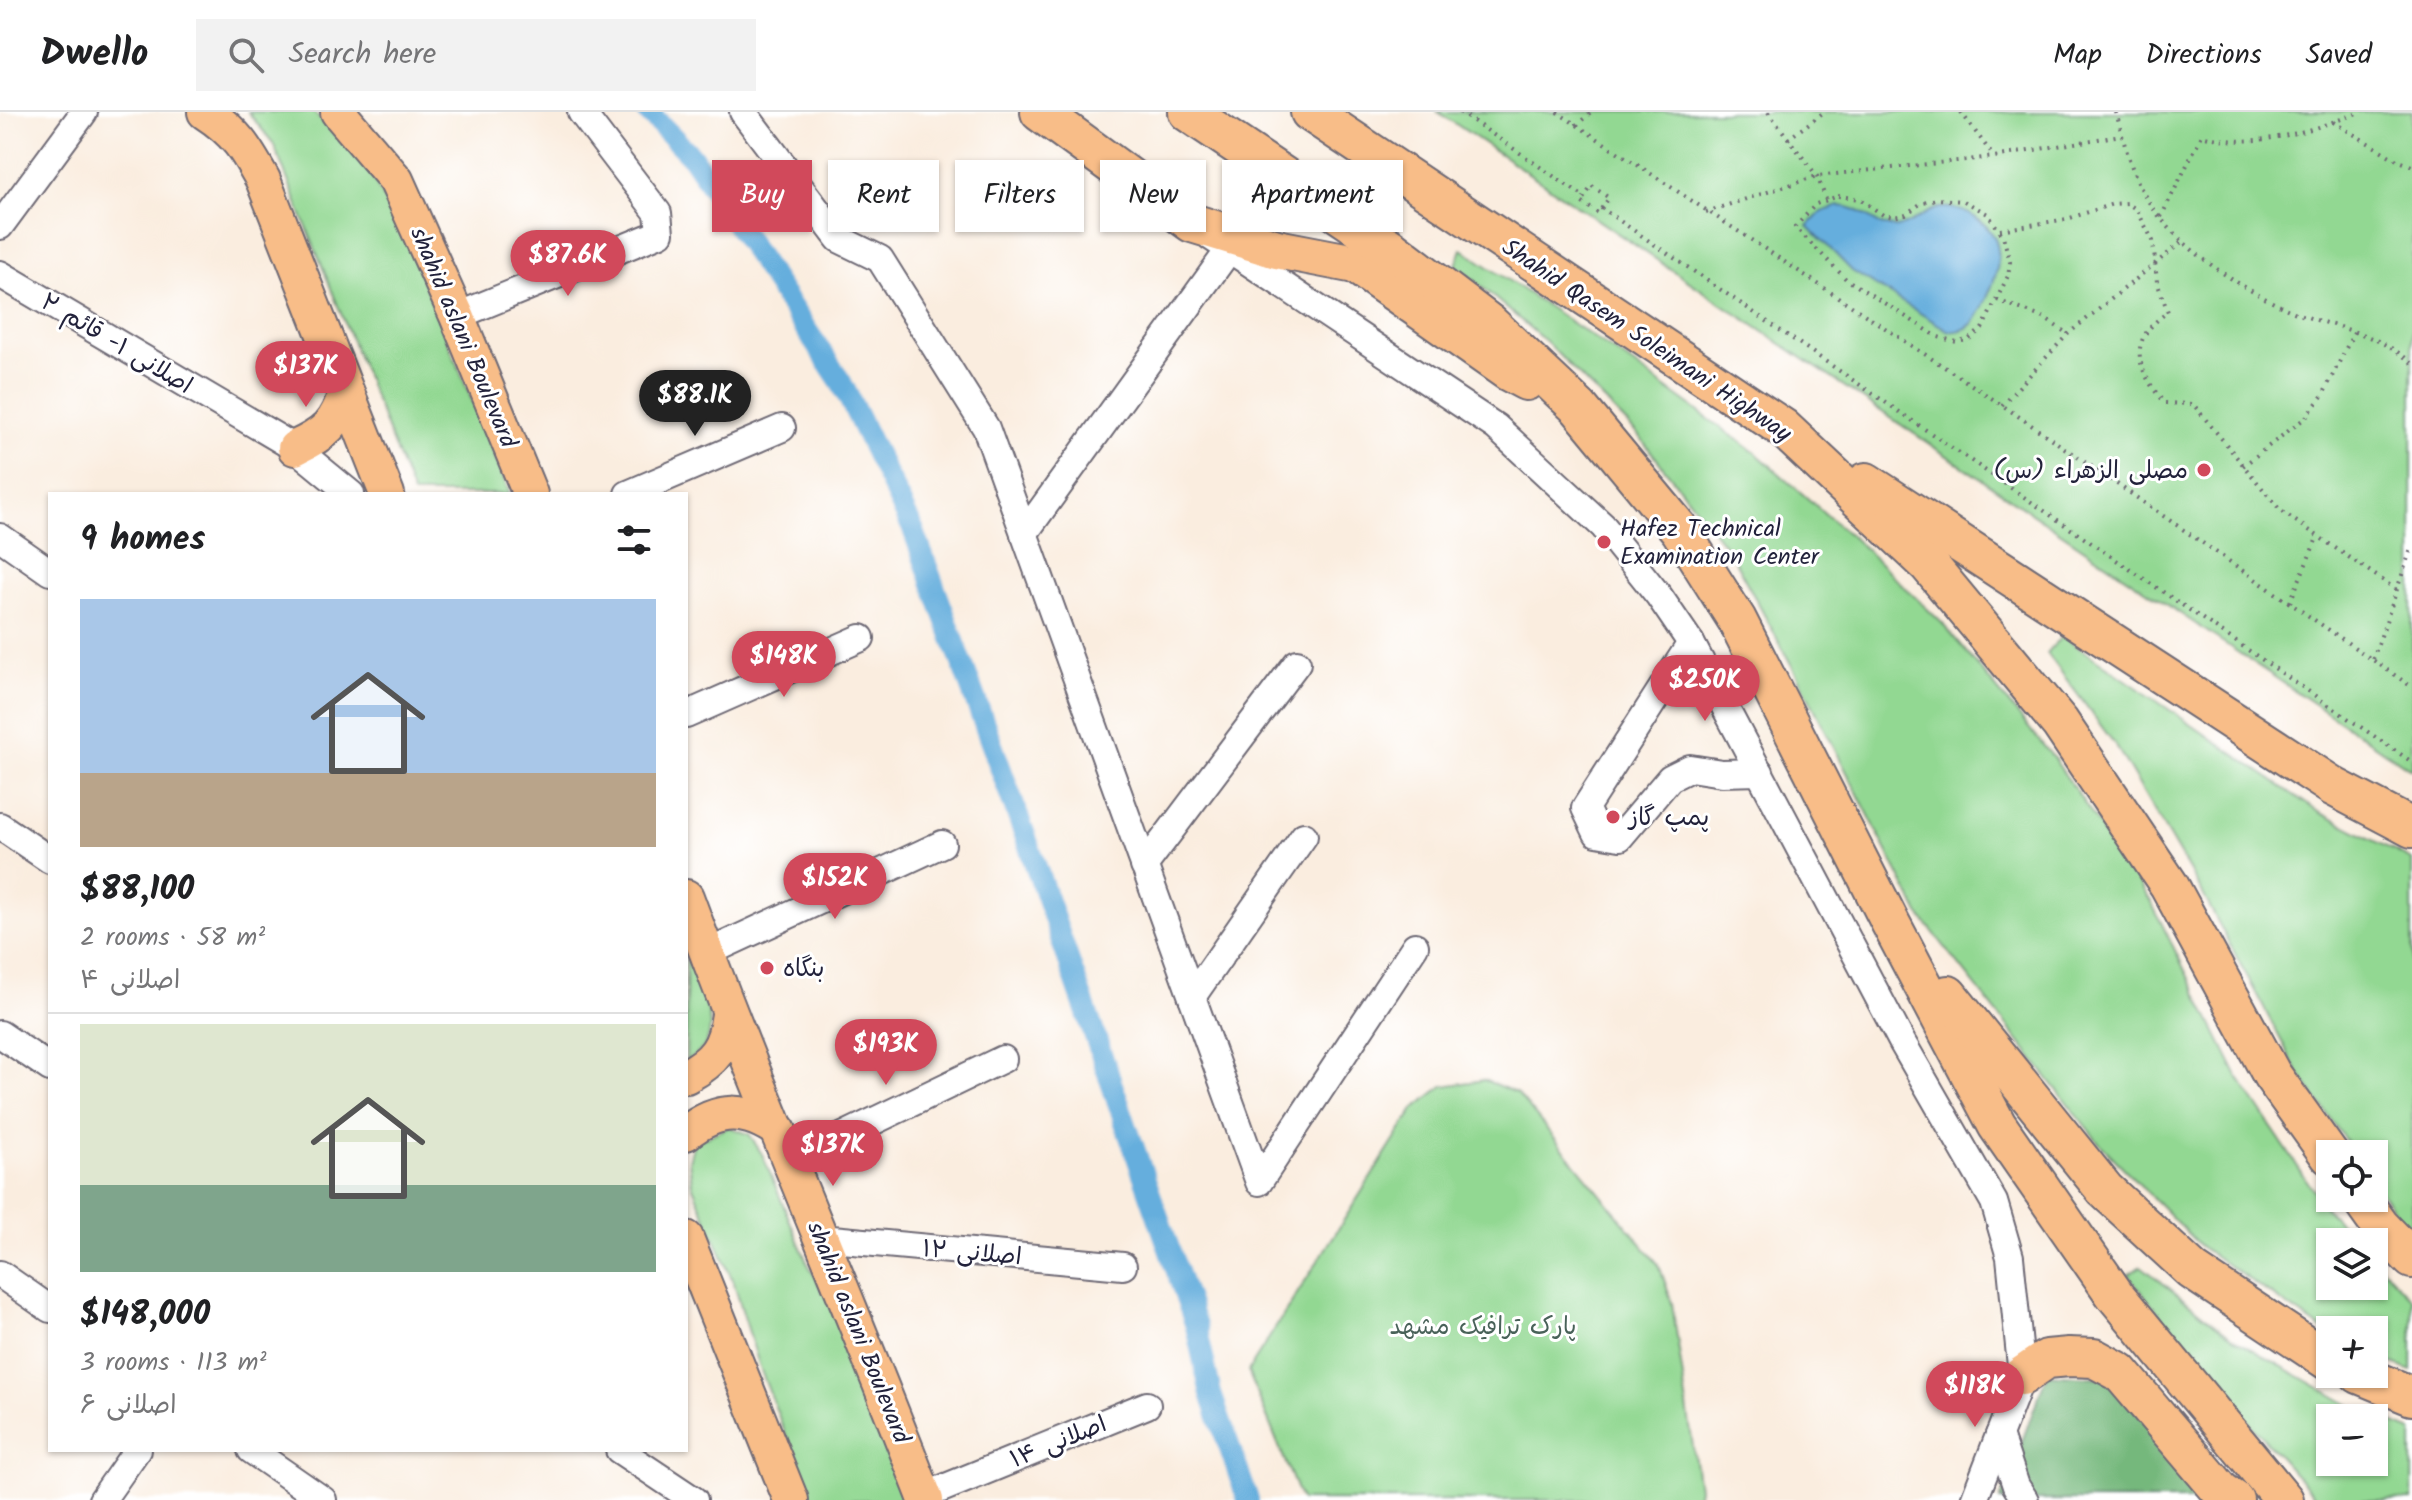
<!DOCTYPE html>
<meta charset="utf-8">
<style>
body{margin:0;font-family:Kalam,"Playpen Sans Arabic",sans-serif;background:#f2f2f2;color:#202124;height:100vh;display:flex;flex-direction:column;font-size:30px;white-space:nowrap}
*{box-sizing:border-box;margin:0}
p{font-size:26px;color:#757577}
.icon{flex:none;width:44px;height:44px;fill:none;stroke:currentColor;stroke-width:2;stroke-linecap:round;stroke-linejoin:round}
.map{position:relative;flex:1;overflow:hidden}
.sheet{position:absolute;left:48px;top:380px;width:640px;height:960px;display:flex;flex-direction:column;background:#fff;border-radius:0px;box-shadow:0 2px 6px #0004}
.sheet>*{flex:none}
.top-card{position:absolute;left:712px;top:48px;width:760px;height:72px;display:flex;gap:16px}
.fabs{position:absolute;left:2316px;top:1028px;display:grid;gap:16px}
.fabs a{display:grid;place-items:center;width:72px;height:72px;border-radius:0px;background:#fff;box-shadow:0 2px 6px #0004;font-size:40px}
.price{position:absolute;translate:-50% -68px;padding:0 18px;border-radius:28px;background:#d1495b;color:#fff;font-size:26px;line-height:52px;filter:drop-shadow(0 2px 4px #0008)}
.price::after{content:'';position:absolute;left:50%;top:48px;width:24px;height:18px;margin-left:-12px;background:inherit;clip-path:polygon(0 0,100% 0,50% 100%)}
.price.on{background:#222;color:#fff}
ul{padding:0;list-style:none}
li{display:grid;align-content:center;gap:16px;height:424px;padding:0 32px}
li+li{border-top:2px solid #e0e0e0}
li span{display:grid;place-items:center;height:248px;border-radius:0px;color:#555}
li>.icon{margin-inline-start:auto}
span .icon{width:144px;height:144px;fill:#fffc;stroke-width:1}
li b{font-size:34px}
h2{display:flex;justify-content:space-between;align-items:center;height:96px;padding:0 32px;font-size:34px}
.tag{padding:0 28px;border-radius:0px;background:#fff;box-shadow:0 2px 6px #0004;font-size:28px;line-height:72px}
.tag.on{background:#d1495b;color:#fff}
header{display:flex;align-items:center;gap:48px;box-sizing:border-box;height:112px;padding:0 40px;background:#fff;border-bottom:2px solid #e0e0e0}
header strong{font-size:38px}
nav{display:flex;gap:44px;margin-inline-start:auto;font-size:28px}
.search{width:560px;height:72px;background:#f2f2f2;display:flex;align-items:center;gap:20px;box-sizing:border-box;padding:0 28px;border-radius:0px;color:#757577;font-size:30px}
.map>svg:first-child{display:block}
</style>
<header>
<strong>Dwello</strong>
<div class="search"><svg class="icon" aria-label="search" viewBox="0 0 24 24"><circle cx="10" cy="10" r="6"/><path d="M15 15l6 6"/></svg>Search here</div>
<nav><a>Map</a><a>Directions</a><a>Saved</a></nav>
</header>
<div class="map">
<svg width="2412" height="1388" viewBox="0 0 2412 1388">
<rect width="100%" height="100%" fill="#fff"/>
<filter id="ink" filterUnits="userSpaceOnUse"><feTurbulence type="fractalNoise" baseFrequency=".0125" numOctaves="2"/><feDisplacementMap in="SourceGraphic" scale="16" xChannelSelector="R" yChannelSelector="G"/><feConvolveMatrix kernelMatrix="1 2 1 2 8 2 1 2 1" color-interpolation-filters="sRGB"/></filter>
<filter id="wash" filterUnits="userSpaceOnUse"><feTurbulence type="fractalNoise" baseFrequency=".006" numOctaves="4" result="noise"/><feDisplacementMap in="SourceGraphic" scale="32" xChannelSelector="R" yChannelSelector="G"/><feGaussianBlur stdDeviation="1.8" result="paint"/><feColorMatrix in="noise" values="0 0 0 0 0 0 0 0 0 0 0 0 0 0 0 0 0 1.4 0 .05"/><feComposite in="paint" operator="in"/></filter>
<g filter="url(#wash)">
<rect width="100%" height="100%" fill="#faeddf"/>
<g fill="#92d892" stroke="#5a7d66" stroke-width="2" fill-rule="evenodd">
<polygon points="248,0 313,0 367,55 411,139 510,382 413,382 273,31"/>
<polygon points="1438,0 2412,0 2412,658"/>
<polygon points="1462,137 1627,248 1757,342 1862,434 1943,512 2053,645 2150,788 2238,965 2326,1097 2358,1130 2330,1130 2330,1174 2374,1174 2374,1147 2412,1187 2412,1259 2374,1245 2374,1218 2330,1218 2330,1223 2200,1134 2099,1031 1919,802 1804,576 1730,440 1638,323 1545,229 1456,153"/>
<polygon points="2062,524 2317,699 2412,748 2412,1119 2398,1105 2374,1070 2374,1042 2355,1042 2298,960 2202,780 2116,634 2047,541"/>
<path d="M686,845C696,870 723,913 702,937C698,942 691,945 686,949Z"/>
<polygon points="1484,968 1517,981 1659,1153 1672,1191 1699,1376 1697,1388 1301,1388 1248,1259 1415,996 1443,974"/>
<polygon points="729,1015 749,1022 762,1042 807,1150 848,1225 911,1388 811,1388 760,1256 734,1172 692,1073 689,1049 694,1030"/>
<path d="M2141,1154L2234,1227L2355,1296L2412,1319V1388H2318L2225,1283L2128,1163ZM2374,1306V1350H2330V1306Z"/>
</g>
<polygon fill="#75b87c" stroke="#4c6d5c" stroke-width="2" points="2047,1262 2107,1266 2213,1388 2000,1388"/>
<path fill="#65aedd" stroke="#44688c" stroke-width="2" d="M1839,94C1863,94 1874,116 1895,115C1922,114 1929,82 1969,102C2008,122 2002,154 1987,186C1978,205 1972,221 1949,219L1852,159L1808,114L1821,100Z"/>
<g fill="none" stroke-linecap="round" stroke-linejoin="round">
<polyline stroke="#65aedd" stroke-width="22" points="648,0 692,45 841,270 913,417 1026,726 1196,1214 1211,1282 1248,1388"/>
</g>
</g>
<g filter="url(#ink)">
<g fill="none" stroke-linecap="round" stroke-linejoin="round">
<defs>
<g id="minor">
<polyline points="743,0 839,127 880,147 986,316 1259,1070 1415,834"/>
<polyline points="0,114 84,0"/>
<polyline points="1211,125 1496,315 1603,414 1659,484 1691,531 1902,930 1994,1090 2010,1145 2022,1264 1974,1388"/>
<polyline points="0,162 295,336 351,382"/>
<polyline points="457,204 660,121 658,101 581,0"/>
<polyline points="628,382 782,316"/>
<polyline points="1024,422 1229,138"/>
<polyline points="0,425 50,460"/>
<polyline points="1691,531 1585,696 1597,721 1620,725 1670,666 1690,656 1722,661 1760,660"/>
<polyline points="686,603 861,526"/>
<polyline points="0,714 50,748"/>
<polyline points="1144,754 1297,551"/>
<polyline points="707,841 942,732"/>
<polyline points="1192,885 1304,724"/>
<polyline points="0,922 50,956"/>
<polyline points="791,1049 1003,947"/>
<polyline points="821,1126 1123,1154"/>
<polyline points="0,1162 50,1197"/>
<polyline points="1999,1323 2016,1374 2025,1388"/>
<polyline points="251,1338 323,1388"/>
<polyline points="619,1338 694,1388"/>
<polyline points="924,1384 1147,1293"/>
<polyline points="102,1388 137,1338"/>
</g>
<g id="major">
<path d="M205,0C236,20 246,37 263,68L387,382"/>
<polyline points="338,0 396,68 457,204 530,382"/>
<path d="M295,336C325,322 336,313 346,280"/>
<path d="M686,785C761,988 848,1186 926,1388"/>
<path d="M686,964C715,949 725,935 729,902"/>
<path d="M686,1021C719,995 745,996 779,1019"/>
<polyline points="686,1126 791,1388"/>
</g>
<g id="highway">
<polyline points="1040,0 1192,111 1277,137 1355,152 1509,260 1526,269"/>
<polyline points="1188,0 1393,138 1490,212 1579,296 1680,418 1737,508 1891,812 1997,1013 2115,1183 2284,1388"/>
<polyline points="1310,0 1783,316 1929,453 2060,611 2169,773 2272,963 2330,1044"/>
<polyline points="1866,370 2334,675 2412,716"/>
<polyline points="1948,883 2105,1078 2193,1159 2330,1250"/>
<polyline points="2360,1086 2380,1114 2412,1147"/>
<polyline points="2359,1262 2412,1284"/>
<polyline points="2022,1264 2047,1247 2069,1245 2094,1246 2120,1260 2221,1379 2234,1388"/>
</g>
</defs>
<use href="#minor" stroke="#6e6974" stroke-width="30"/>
<use href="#major" stroke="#6e6974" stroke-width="38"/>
<use href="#highway" stroke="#6e6974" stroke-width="42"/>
<g stroke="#6e6974" stroke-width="4" stroke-dasharray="2 6" stroke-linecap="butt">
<polyline points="1460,0 1584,85"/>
<polyline points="1557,0 2002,293 2412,575"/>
<polyline points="1768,0 1817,64 1826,87"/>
<polyline points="1961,0 1994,45"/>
<path d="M2116,0C2122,23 2128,48 2138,70C2162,126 2235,174 2289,198C2333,217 2372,217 2412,251"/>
<polyline points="2333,10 2397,48 2412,54"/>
<polyline points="1576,13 1592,0"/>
<polyline points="1788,27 1824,0"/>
<polygon points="1592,74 1609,86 1598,101 1581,90"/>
<polygon points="1838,84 1860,87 1883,103 1894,105 1906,102 1923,90 1937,87 1964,89 1988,102 2003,124 2010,150 2008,164 1982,217 1968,228 1957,230 1938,225 1846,167 1795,115 1816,92"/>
<polyline points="1601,96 2412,650"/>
<polyline points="1706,100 1817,64 1994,45 2121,23"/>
<path d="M2161,105L2202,23C2252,39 2313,18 2360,0"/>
<path d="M2000,118L2067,107L2113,92L2127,91L2137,98L2153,129L2157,170L2168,200C2126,229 2136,255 2164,291L2193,292L2281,399L2397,478"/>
<polyline points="1997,188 2044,206 2068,222"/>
<polyline points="2002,293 2068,222 2182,130"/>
<polyline points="2243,354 2305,306 2323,283 2355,218"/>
<polyline points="2290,490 2317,426"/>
<polyline points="2373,547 2412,434"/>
</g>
<use href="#minor" stroke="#fff" stroke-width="26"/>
<use href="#major" stroke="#f8bd88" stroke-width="34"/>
<use href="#highway" stroke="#f8bd88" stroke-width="38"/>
</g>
</g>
<g fill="#d1495b" stroke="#fff" stroke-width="3">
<circle cx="2204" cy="358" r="8"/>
<circle cx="1604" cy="430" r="8"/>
<circle cx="1613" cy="705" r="8"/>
<circle cx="767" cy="856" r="8"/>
</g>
<g text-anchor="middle" stroke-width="6" stroke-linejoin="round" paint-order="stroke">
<g font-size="24" fill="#22223b" stroke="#fff">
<text transform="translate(464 225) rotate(67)" y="8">shahid aslani Boulevard</text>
<text transform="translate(1647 228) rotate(34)" y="8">Shahid Qasem Soleimani Highway</text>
<text transform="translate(117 231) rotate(31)" y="8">اصلانی ۱- قائم ۲</text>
<text transform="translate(972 1140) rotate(5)" y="8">اصلانی ۱۲</text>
<text transform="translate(859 1220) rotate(68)" y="8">shahid aslani Boulevard</text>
<text transform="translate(1058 1329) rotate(-22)" y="8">اصلانی ۱۴</text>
</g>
<g font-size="24" fill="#22223b" stroke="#fff" text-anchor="start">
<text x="2188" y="366" text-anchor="end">مصلی الزهراء (س)</text>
<text x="1620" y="424">Hafez Technical<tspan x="1620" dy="28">Examination Center</tspan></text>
<text x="1629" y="713">پمپ گاز</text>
<text x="783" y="864">بنگاه</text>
</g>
<g font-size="24" fill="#496259" stroke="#fff">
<text x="1483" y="1222">پارک ترافیک مشهد</text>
</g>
</g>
</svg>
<div class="fabs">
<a><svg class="icon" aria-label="locate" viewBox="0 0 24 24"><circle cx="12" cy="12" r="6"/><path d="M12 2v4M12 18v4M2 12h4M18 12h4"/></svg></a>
<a><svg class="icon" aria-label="layers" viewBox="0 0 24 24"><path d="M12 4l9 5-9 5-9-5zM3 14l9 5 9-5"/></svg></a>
<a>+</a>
<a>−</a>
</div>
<b class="price" style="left:568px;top:186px">$87.6K</b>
<b class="price" style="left:306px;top:297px">$137K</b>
<b class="price on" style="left:695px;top:326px">$88.1K</b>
<b class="price" style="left:784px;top:587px">$148K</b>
<b class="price" style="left:1705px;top:611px">$250K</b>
<b class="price" style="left:835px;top:809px">$152K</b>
<b class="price" style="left:886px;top:975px">$193K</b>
<b class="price" style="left:833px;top:1076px">$137K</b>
<b class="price" style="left:1975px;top:1317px">$118K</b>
<div class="top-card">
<a class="tag on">Buy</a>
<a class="tag">Rent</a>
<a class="tag">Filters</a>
<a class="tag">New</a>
<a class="tag">Apartment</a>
</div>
<section class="sheet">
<h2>9 homes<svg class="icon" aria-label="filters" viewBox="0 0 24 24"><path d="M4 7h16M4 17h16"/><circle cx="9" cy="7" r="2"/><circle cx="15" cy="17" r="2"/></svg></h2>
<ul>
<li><span style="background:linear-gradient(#a9c7e8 70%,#b9a48a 0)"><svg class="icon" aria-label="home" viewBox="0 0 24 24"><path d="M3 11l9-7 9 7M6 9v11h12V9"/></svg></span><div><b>$88,100</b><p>2 rooms · 58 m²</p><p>اصلانی ۴</p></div></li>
<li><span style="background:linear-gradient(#dfe7d0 65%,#7fa58c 0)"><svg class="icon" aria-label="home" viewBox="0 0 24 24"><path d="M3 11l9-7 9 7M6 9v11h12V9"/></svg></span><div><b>$148,000</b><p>3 rooms · 113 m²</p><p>اصلانی ۶</p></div></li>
</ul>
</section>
</div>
